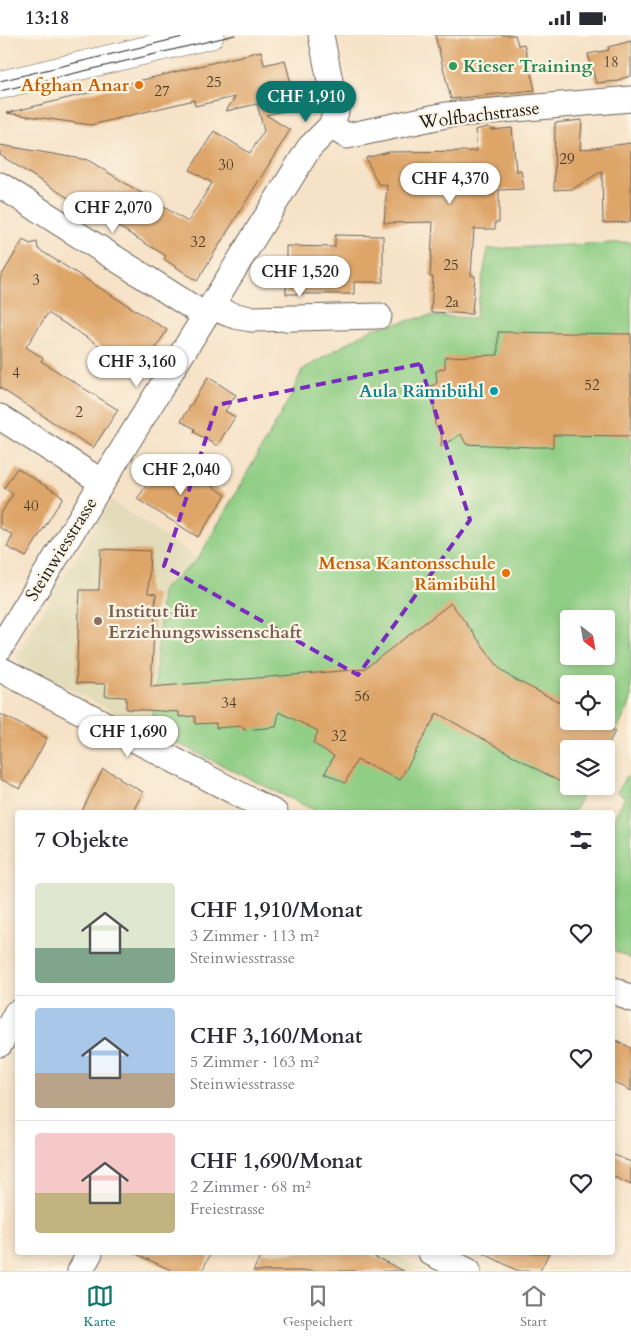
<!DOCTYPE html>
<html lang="de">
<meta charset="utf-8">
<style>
body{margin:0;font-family:Cardo,serif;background:#f2f2f3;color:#2b2b33;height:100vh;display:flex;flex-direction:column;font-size:19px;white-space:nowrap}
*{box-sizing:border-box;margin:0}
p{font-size:16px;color:#7c7c81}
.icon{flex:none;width:28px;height:28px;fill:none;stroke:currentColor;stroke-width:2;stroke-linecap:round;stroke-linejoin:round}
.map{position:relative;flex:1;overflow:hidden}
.side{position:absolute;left:15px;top:775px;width:600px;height:445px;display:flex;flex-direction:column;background:#fff;border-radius:5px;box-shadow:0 2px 8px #0003}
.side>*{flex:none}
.needle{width:32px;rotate:149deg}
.fabs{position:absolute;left:560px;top:575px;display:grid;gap:10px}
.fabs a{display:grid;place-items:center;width:55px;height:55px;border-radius:5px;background:#fff;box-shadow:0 2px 8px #0003;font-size:25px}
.price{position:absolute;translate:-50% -42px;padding:0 11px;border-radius:18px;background:#fff;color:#222;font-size:16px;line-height:32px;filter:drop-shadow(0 1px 2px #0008)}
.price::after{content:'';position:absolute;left:50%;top:30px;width:15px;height:11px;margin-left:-8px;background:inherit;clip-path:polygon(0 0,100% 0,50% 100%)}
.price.selected{background:#0f766e;color:#fff}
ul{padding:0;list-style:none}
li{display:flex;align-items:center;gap:15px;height:125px;padding:0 20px}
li+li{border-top:1px solid #e1e1e2}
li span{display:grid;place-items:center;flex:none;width:140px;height:100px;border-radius:5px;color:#555}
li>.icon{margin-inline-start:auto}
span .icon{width:60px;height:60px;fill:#fffc;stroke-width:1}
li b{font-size:21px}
h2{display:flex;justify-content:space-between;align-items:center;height:60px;padding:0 20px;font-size:21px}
.status{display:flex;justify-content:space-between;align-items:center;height:35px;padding:0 25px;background:#fff;direction:ltr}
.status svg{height:14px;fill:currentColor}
.dock{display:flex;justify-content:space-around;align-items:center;height:70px;border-top:1px solid #e1e1e2;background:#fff;font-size:14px;color:#7c7c81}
.dock a{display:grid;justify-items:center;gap:2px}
.dock .selected{color:#0f766e}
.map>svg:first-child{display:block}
</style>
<div class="status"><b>13:18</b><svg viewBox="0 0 49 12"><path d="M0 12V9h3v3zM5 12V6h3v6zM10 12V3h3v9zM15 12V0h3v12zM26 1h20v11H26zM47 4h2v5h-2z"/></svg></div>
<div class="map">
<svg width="631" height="1236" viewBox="0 0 631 1236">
<rect width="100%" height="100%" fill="#fcf5e5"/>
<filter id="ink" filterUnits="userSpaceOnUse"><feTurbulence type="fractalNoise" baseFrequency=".02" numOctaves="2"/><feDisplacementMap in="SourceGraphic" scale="10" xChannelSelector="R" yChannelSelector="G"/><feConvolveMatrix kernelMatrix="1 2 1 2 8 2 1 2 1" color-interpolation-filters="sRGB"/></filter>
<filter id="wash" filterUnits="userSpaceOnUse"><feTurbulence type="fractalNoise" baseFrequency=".0096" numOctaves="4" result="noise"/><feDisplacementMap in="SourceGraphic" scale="20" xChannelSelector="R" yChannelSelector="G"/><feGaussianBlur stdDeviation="1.12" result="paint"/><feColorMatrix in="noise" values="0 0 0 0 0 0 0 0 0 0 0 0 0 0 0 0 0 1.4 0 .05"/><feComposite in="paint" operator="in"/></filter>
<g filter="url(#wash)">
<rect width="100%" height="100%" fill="#f6e2c7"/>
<g fill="#e2dcba">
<polygon points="111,466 198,524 162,555 152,696 20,629 17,622 18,617"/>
<polygon points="339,1218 390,1218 427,1236 329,1236"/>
</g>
<g fill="#90ce85" stroke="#567550" fill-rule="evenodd">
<path d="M631,207V664L628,674L606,714H569V751H587L574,777H318L152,696L162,555L198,524L291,361L302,335L371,294L429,281L475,283L488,214ZM569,584H606V621H569ZM569,649H606V686H569Z"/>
<polygon points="626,741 631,744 631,924 612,914 613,785 625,762 617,757"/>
</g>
<g id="blocks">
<g fill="#dea569">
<polygon points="435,0 515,0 518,10 524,9 535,55 451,64"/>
<polygon points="631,6 631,41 620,44 620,46 596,48 588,19 609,15 608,12"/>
<polygon points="261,16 264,30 285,25 297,73 266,80 290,95 197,246 164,224 166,221 101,181 100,183 0,120 0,110 88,125 188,187 212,148 190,135 214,96 250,118 264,96 257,69 226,76 235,62 195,71 194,65 91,90 7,78"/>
<polygon points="582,85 580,115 631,108 631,187 603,188 602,136 573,154 554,155 555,88"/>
<polygon points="488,92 492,95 512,93 516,136 521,135 524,154 499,155 499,187 495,187 495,194 474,194 471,240 475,241 472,279 431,277 433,242 430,242 433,187 384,188 387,150 378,149 366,123 389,117 477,116 475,95"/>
<polygon points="335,200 383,201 383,247 354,247 354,259 286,259 286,211 335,212"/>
<polygon points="23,205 30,209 37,207 38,214 167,295 141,337 48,278 26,312 43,323 41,326 118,375 93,413 0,353 0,243"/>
<polygon points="498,297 631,299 631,401 553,400 553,412 533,412 466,409 461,399 441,412 442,398 435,390 434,370 436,361 431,351 437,348 436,336 445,333 445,322 498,320"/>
<polygon points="208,342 236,360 225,376 235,382 217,411 194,397 195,394 181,386"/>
<polygon points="164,421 226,460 198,502 137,464 148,448 144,438 154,437"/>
<polygon points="17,433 63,462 26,522 7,512 13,500 0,493 0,480 13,459 4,453"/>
<polygon points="101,514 150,516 148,558 156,559 151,652 364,634 451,568 500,634 512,643 569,672 569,686 596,686 615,696 606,714 569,714 569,737 562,748 437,678 400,745 357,725 345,748 325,738 334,721 313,708 318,696 279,677 276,692 244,695 243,691 216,693 216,688 195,689 195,681 179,682 179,677 126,674 126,662 105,661 106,649 76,648 80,555 99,555"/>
<polygon points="0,679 47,703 20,754 0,744"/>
<polygon points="103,734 120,742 119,744 143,757 132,778 81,778"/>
<polygon points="612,1003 631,1013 631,1056 612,1046"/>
<polygon points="612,1119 631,1127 631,1150 612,1141"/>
<polygon points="134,1218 211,1218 202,1236 173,1236"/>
<polygon points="262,1218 367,1218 404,1236 253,1236"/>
<polygon points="483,1218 549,1218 540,1236 518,1236"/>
</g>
</g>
</g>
<g filter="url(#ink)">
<use href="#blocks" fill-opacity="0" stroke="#686158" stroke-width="1"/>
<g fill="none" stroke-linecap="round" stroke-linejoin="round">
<defs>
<g id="minor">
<polyline points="331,91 347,101 446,80 631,64"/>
<polyline points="0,150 206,281"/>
<path d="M212,271C226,279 236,282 252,284L379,281"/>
<polyline points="0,382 102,447"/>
<polyline points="0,613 309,113 331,91 336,77 321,0"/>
<polyline points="0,634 275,778"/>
<polyline points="612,954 631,964"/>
<polyline points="0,1009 16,978"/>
<polyline points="431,1218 468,1236"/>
<polyline points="80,1236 90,1218"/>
</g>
<polyline id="major" points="0,50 210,0"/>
</defs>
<use href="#minor" stroke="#686158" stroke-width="27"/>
<use href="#major" stroke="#686158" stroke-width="29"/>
<use href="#minor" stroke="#fff" stroke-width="25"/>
<use href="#major" stroke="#fff" stroke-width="28"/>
<g stroke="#1c1c1c" stroke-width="1">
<polyline points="0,46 191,0"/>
<polyline points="0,56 235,0"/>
</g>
</g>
</g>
<path fill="none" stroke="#7b2cbf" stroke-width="4" stroke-dasharray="10 6" stroke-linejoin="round" d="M420,329L470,485L358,640L164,531L217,370Z"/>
<circle fill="#2e9e5b" stroke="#fcf5e5" stroke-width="2" cx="453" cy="31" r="5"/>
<g fill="#e8710a" stroke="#fcf5e5" stroke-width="2">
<circle cx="139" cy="50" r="5"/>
<circle cx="506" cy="538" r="5"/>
</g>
<circle fill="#0f9aa8" stroke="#fcf5e5" stroke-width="2" cx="494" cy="356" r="5"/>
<circle fill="#8d6e63" stroke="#fcf5e5" stroke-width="2" cx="98" cy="586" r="5"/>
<g text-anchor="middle" stroke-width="4.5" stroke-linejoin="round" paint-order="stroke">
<g font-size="15" fill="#4c3e2f">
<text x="611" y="32">18</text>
<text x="214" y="52">25</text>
<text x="162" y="61">27</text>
<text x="567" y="129">29</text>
<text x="226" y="135">30</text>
<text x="198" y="212">32</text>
<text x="451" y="235">25</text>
<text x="36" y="250">3</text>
<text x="452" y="272">2a</text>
<text x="16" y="343">4</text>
<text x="592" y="355">52</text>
<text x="79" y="382">2</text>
<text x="31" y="476">40</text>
<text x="362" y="666">56</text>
<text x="229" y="673">34</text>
<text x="339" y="706">32</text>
</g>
<g font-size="18" font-weight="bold" fill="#27864d" stroke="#fcf5e5" text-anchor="start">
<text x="463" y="37">Kieser Training</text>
</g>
<g font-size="18" font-weight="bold" fill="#c56008" stroke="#fcf5e5" text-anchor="end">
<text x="129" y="56">Afghan Anar</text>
<text x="496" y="534">Mensa Kantonsschule<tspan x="496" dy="21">Rämibühl</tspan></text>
</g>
<g font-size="18" fill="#1c1c1c" stroke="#fcf5e5">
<text transform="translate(479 80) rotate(-7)" y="6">Wolfbachstrasse</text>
<text transform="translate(61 514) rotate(-58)" y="6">Steinwiesstrasse</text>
</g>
<g font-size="18" font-weight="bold" fill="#0d838f" stroke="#fcf5e5" text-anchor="end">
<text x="484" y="362">Aula Rämibühl</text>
</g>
<g font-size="18" font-weight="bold" fill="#785e54" stroke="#fcf5e5" text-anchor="start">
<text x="108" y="582">Institut für<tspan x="108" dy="21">Erziehungswissenschaft</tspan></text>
</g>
</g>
</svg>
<div class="fabs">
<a><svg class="needle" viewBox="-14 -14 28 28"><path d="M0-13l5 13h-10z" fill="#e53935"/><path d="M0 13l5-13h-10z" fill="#7c7c81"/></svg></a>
<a><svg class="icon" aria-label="locate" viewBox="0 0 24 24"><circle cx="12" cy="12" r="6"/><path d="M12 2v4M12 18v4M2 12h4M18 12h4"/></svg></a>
<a><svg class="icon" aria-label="layers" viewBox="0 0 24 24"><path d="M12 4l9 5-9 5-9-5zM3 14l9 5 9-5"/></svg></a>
</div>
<b class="price selected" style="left:306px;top:88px">CHF 1,910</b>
<b class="price" style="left:450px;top:170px">CHF 4,370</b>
<b class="price" style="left:113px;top:199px">CHF 2,070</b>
<b class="price" style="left:300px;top:263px">CHF 1,520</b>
<b class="price" style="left:137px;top:353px">CHF 3,160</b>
<b class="price" style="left:181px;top:461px">CHF 2,040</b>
<b class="price" style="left:128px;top:723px">CHF 1,690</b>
<section class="side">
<h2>7 Objekte<svg class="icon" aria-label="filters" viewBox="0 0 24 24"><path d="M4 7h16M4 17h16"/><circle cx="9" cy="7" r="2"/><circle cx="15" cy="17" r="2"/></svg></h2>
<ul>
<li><span style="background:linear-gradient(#dfe7d0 65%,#7fa58c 0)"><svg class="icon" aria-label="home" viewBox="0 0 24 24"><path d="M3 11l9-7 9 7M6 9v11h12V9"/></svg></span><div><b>CHF 1,910/Monat</b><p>3 Zimmer · 113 m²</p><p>Steinwiesstrasse</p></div><svg class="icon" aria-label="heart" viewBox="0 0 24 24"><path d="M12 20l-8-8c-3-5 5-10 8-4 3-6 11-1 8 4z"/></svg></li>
<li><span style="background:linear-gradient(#a9c7e8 65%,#b9a48a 0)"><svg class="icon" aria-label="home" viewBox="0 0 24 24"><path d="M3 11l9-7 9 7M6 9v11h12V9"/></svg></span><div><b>CHF 3,160/Monat</b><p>5 Zimmer · 163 m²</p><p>Steinwiesstrasse</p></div><svg class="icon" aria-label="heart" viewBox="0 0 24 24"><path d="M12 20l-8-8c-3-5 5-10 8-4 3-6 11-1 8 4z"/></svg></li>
<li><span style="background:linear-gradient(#f6c9c9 60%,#c2b280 0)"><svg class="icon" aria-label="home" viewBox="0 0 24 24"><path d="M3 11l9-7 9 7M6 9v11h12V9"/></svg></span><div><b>CHF 1,690/Monat</b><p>2 Zimmer · 68 m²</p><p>Freiestrasse</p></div><svg class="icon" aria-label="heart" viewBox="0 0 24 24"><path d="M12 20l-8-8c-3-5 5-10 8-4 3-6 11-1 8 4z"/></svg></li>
</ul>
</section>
</div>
<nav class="dock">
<a class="selected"><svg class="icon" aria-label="map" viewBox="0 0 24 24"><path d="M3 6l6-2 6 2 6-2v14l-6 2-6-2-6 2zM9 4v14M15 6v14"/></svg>Karte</a>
<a><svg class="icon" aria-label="saved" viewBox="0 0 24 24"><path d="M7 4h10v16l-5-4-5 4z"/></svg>Gespeichert</a>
<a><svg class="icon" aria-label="home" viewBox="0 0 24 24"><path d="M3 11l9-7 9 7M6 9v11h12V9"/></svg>Start</a>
</nav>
